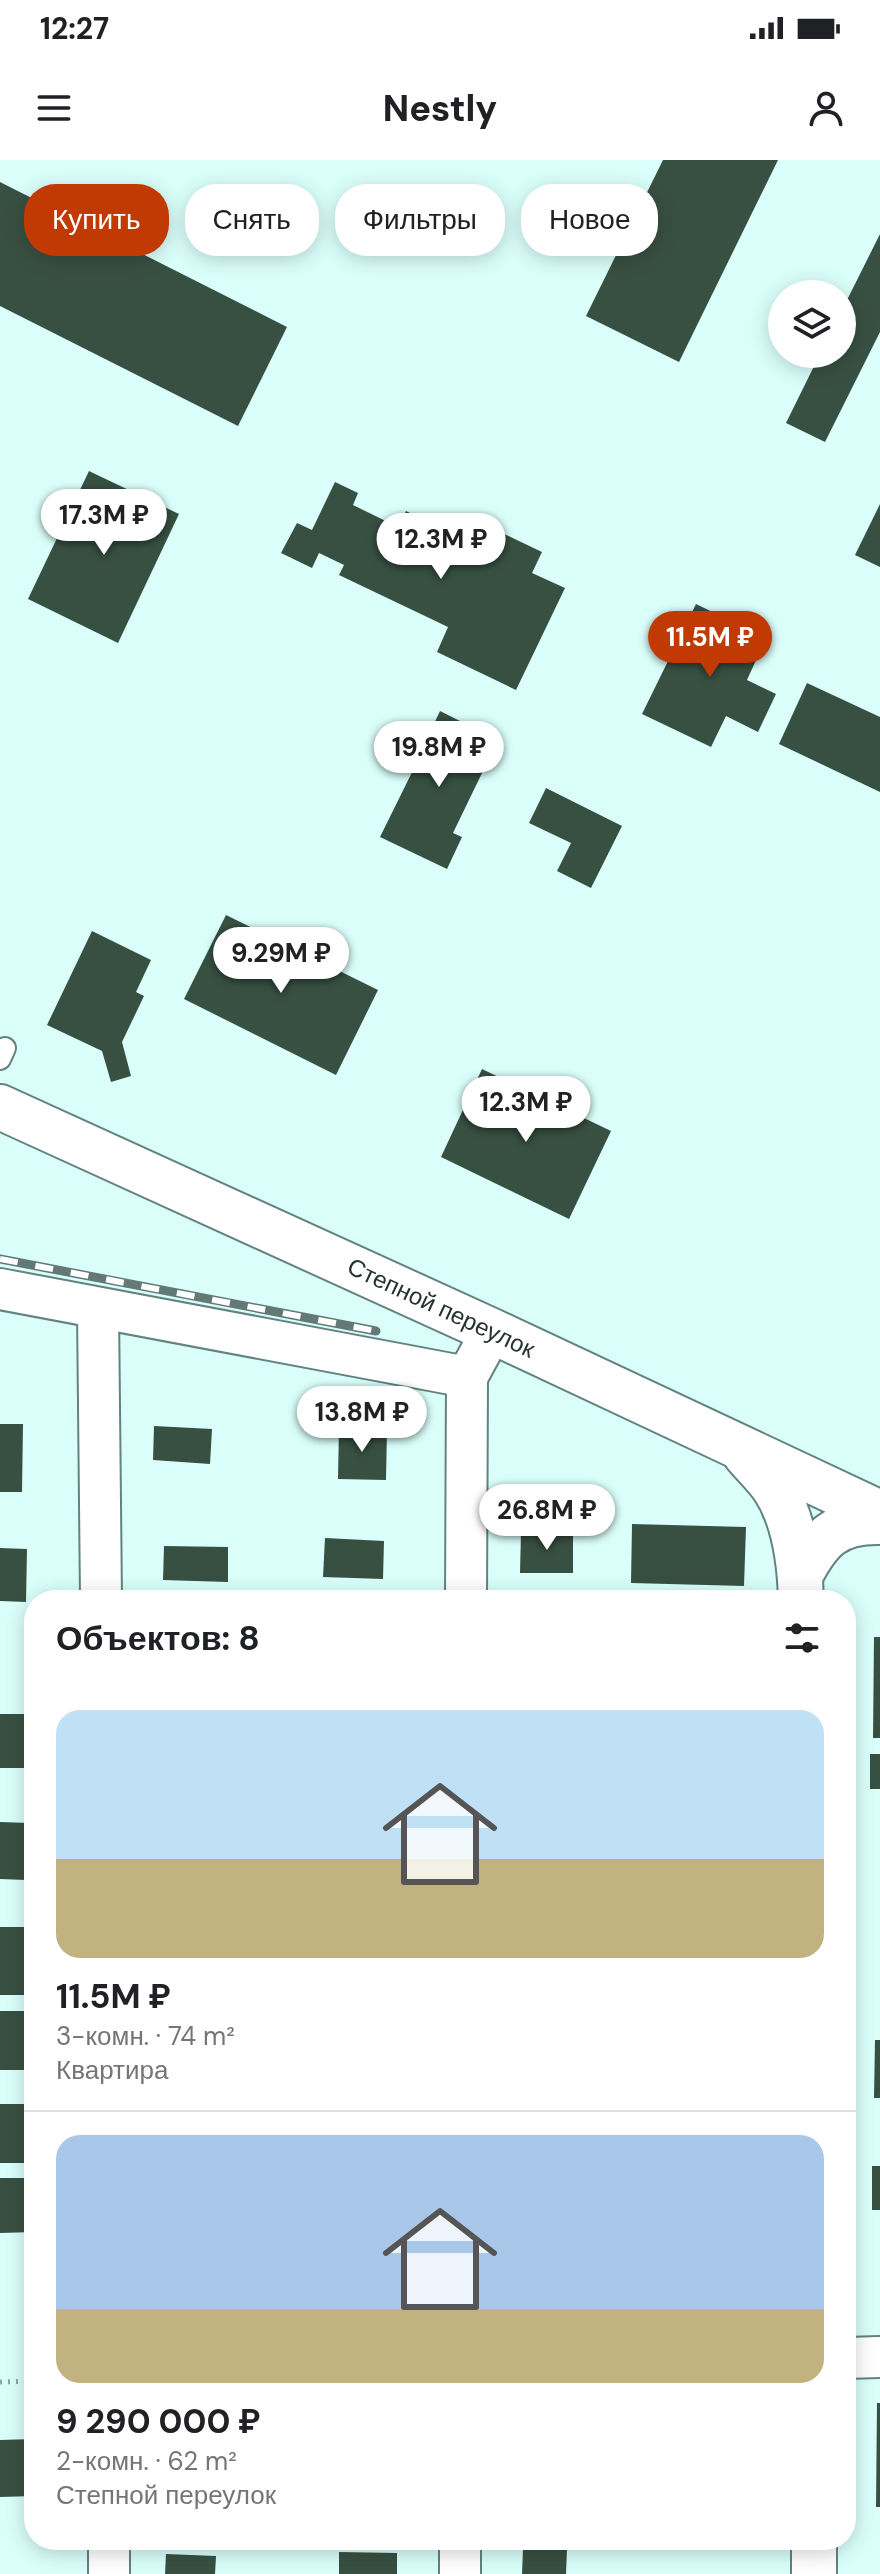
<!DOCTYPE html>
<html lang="ru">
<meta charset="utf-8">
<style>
body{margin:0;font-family:"DM Sans",sans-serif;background:#f6f6f6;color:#202124;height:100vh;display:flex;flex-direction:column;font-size:30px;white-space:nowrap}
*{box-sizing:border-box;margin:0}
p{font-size:26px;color:#757577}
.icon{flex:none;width:44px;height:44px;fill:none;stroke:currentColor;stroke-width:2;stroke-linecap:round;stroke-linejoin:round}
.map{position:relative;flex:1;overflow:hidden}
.side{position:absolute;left:24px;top:1430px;width:832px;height:960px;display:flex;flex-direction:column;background:#fff;border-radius:32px;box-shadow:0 4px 20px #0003}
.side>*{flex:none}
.hud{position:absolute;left:24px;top:24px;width:832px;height:72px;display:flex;gap:16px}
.tools{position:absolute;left:768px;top:120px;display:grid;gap:16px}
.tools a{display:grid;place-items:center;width:88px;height:88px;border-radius:50%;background:#fff;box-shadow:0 4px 20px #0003;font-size:40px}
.price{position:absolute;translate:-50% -68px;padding:0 18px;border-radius:28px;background:#fff;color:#222;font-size:26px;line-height:52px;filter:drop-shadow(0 2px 4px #0008)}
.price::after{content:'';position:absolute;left:50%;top:48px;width:24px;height:18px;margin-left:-12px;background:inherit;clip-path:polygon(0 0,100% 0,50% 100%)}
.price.active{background:#c23a03;color:#fff}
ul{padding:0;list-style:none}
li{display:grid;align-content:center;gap:16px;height:424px;padding:0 32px}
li+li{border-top:2px solid #e0e0e0}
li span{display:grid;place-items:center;height:248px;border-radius:24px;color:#555}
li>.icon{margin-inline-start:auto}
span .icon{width:144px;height:144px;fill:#fffc;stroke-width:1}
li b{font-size:34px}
h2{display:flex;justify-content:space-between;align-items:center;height:96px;padding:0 32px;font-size:34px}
.pill{padding:0 28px;border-radius:32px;background:#fff;box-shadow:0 4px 20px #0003;font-size:28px;line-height:72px}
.pill.active{background:#c23a03;color:#fff}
.status{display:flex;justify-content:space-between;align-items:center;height:56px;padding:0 40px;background:#fff;direction:ltr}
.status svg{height:22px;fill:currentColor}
header{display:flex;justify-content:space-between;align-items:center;height:104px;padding:0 32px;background:#fff;font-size:36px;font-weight:800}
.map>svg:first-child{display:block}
</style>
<div class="status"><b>12:27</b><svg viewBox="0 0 49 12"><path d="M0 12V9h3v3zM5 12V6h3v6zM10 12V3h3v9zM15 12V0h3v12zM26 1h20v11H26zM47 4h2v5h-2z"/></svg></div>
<header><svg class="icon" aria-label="menu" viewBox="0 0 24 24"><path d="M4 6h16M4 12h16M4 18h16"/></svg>Nestly<svg class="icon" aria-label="person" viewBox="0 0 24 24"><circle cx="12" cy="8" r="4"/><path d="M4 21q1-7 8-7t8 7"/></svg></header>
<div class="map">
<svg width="880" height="2414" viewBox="0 0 880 2414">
<rect width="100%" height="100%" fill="#dafffb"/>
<g fill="#385042">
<polygon points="663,0 778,0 679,202 586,156"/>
<polygon points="0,22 287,167 238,266 0,146"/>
<polygon points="880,74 880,172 825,282 786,263 820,194 842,194 842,150"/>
<polygon points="89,311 179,354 118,483 28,439"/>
<polygon points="335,322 358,333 353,345 398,367 406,351 486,390 496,370 542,392 532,413 565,428 516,530 437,492 448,467 339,415 344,405 319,393 312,408 281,393 297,363 312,370"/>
<polygon points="880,344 880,407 855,395"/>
<polygon points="696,444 766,478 747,520 776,534 758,572 726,556 711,587 642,554"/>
<polygon points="807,523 880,557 880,632 779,584"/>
<polygon points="440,551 498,580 453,673 462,677 447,709 380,677 422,592 410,586 421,565 431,570"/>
<polygon points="546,628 622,666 591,728 557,711 571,683 529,663"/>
<polygon points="226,755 378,830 336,915 184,839"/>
<polygon points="92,771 151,800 136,832 144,836 122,882 131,916 111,922 102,891 47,865"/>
<polygon points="482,909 611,971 569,1059 441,997"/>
<polygon points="0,1264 23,1264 22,1332 0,1332"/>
<polygon points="154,1266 212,1269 210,1304 153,1300"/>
<polygon points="339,1267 387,1268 386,1320 338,1319"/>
<polygon points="632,1364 746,1367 744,1426 631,1423"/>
<polygon points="521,1371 573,1371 573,1413 520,1413"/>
<polygon points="325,1378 384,1381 383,1419 323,1417"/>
<polygon points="164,1386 228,1387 228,1422 163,1420"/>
<polygon points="0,1388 27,1389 26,1442 0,1441"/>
<polygon points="874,1477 880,1477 880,1578 873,1578"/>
<polygon points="0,1554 27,1554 26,1608 0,1608"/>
<rect x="870" y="1594" width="10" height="35"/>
<polygon points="0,1662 29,1663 26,1720 0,1719"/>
<rect x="0" y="1767" width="33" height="68"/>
<rect x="0" y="1851" width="29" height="59"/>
<polygon points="875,1880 880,1880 880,1938 874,1938"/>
<rect x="0" y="1944" width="30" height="59"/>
<rect x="872" y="2006" width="8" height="44"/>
<polygon points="0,2018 34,2018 34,2072 0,2073"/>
<polygon points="877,2243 880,2243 880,2347 876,2347"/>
<polygon points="34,2279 34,2336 0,2337 0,2280"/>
<polygon points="523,2389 567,2389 566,2414 522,2414"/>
<polygon points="339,2392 397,2393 397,2414 339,2414"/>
<polygon points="166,2394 216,2396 215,2414 165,2414"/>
</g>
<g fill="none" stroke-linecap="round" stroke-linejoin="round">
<defs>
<polyline id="lane" points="0,899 5,888"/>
<g id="street">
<polyline points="0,1129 467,1217"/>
<polyline points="98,1149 101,1440"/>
<polyline points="466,1440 467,1217 492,1171"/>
<polyline points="846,2198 880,2197"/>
<polyline points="109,2380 109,2414"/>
<polyline points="460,2414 460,2380"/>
</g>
<g id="primary">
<polyline points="0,947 492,1171 880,1353"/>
<path d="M745,1294C754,1305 766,1316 774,1328C795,1360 800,1403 801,1440"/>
<path d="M800,1416C819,1379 835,1361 880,1362"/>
<polyline points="814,2380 814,2414"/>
</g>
</defs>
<use href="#lane" stroke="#628380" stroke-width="24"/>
<use href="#street" stroke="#628380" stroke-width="44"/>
<use href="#primary" stroke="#628380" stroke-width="48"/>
<polyline stroke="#8ca7a4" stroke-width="5" stroke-dasharray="2 6" stroke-linecap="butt" points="0,2222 34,2221"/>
<use href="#lane" stroke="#fff" stroke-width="20"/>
<use href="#street" stroke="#fff" stroke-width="40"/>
<use href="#primary" stroke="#fff" stroke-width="44"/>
<defs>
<polyline id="rail" points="0,1099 376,1171"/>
</defs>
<use href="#rail" stroke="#637976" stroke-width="9"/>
<use href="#rail" stroke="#fff" stroke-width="6" stroke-dasharray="18" stroke-linecap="butt"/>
</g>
<g text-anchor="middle" stroke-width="8" stroke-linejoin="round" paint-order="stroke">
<g font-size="24" fill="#243230" stroke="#fff">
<text transform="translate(441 1148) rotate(25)" y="8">Степной переулок</text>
</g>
</g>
</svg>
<div class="tools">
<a><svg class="icon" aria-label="layers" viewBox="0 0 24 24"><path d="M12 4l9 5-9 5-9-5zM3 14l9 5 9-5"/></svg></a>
</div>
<b class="price" style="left:104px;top:397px">17.3M ₽</b>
<b class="price" style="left:441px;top:421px">12.3M ₽</b>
<b class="price active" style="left:710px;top:519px">11.5M ₽</b>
<b class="price" style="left:439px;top:629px">19.8M ₽</b>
<b class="price" style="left:281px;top:835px">9.29M ₽</b>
<b class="price" style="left:526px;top:984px">12.3M ₽</b>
<b class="price" style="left:362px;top:1294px">13.8M ₽</b>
<b class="price" style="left:547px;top:1392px">26.8M ₽</b>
<div class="hud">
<a class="pill active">Купить</a>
<a class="pill">Снять</a>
<a class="pill">Фильтры</a>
<a class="pill">Новое</a>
</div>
<section class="side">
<h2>Объектов: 8<svg class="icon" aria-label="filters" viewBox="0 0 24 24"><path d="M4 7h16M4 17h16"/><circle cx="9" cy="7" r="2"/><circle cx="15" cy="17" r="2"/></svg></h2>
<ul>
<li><span style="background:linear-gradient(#bfe0f5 60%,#c2b280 0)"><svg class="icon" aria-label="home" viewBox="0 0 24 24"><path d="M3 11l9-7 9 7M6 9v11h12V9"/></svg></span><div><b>11.5M ₽</b><p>3-комн. · 74 m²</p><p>Квартира</p></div></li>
<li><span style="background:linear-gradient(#a9c7e8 70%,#c2b280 0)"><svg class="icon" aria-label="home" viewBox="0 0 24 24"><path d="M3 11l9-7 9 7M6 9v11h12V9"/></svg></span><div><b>9 290 000 ₽</b><p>2-комн. · 62 m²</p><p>Степной переулок</p></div></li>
</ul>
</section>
</div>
